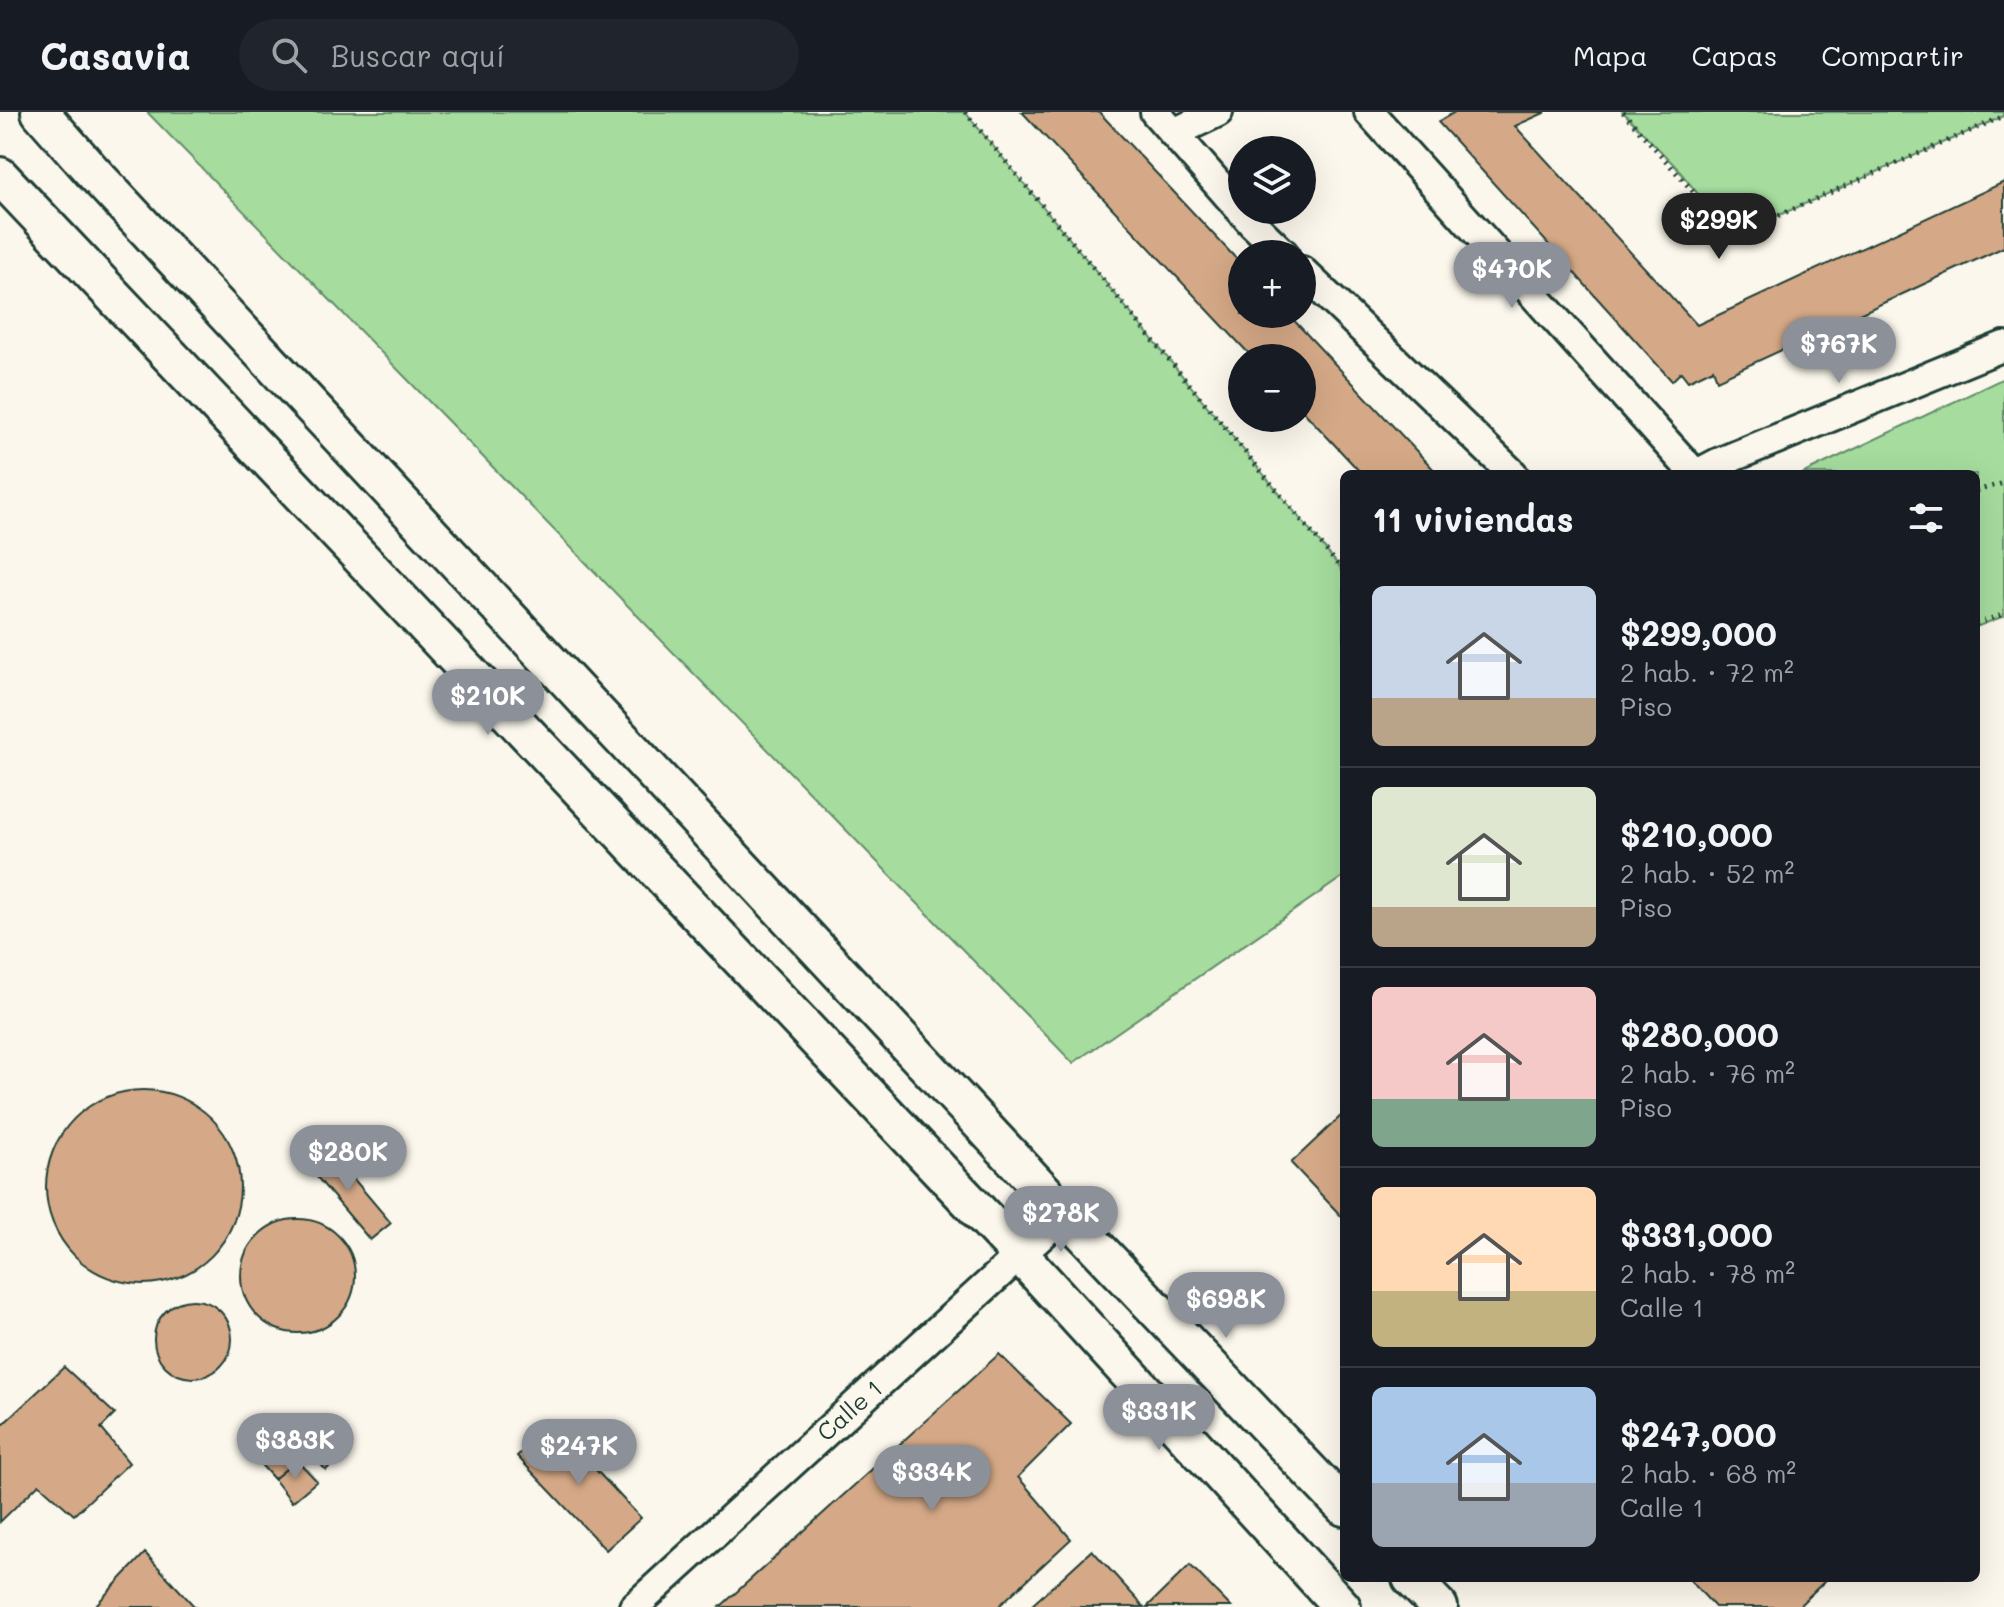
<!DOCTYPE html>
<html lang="es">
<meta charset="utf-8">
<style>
body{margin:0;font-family:Mali,sans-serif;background:#20242c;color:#f1f3f6;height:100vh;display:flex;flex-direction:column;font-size:30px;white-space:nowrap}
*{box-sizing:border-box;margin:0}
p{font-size:26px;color:#9ea1a6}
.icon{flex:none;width:44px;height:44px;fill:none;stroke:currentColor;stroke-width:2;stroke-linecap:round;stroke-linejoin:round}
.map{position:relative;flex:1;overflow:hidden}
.details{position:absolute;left:1340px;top:358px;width:640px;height:1112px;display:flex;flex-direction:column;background:#171b24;border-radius:12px;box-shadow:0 8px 32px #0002}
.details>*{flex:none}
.tools{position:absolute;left:1228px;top:24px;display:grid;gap:16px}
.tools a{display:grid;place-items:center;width:88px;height:88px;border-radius:50%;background:#171b24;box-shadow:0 8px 32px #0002;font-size:40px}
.price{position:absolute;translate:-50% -68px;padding:0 18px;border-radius:28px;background:#8c9099;color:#fff;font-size:26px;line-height:52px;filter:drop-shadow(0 2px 4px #0008)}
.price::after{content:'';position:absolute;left:50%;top:48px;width:24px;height:18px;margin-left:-12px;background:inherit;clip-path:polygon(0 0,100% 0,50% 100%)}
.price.on{background:#222;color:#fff}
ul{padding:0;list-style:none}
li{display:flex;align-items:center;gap:24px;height:200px;padding:0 32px}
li+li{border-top:2px solid #363941}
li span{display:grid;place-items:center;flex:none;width:224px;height:160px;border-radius:12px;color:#555}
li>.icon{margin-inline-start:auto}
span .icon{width:96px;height:96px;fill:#fffc;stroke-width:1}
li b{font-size:34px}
h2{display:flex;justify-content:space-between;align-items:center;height:96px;padding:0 32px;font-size:34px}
header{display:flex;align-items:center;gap:48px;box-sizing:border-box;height:112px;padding:0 40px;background:#171b24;border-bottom:2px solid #363941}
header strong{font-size:38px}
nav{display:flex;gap:44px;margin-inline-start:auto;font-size:28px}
.search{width:560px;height:72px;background:#20242c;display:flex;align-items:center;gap:20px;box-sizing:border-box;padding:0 28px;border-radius:44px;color:#9ea1a6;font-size:30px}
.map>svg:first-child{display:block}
</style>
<header>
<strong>Casavia</strong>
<div class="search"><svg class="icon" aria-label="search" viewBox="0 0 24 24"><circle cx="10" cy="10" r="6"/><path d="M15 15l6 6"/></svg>Buscar aquí</div>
<nav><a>Mapa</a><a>Capas</a><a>Compartir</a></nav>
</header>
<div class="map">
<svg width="2004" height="1495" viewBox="0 0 2004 1495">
<rect width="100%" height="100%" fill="#fbf7ec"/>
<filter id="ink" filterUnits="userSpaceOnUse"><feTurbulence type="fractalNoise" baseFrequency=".0125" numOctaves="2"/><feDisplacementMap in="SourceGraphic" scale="16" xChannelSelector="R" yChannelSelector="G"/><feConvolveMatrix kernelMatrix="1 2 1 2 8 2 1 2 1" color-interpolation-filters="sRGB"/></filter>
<g filter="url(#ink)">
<g fill="#a6dc9e" stroke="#628c69" stroke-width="2">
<polygon points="147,0 965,0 1344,460 1344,764 1073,951"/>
<polygon points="1623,0 2004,0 2004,4 1732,124 1676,55"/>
<polygon points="2004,266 2004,504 1976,515 1976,362 1802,362"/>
</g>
<g fill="#d5a987" stroke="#1f3d34" stroke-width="2">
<polygon points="1022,0 1099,0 1242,153 1242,202 1288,202 1438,362 1362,362 1302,298 1302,246 1253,246"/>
<polygon points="1455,0 1546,0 1515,14 1697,213 2004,70 2004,135 1717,268 1713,257 1688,269 1681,260 1672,269 1438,10"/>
<circle cx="143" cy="1075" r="97"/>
<polygon points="1344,1001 1344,1107 1291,1051"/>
<polygon points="326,1034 391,1111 370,1128 305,1051"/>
<circle cx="298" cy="1164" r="57"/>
<circle cx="193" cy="1227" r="39"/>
<polygon points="999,1242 1071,1312 1018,1365 1071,1427 998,1495 720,1495"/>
<polygon points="64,1255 115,1302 101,1316 129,1351 74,1403 39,1372 0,1410 0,1315"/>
<polygon points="311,1312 342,1342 326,1358 300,1331"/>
<polygon points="553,1312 641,1406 606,1438 517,1344"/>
<polygon points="267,1315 297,1348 274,1367 244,1334"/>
<polygon points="297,1348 317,1369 292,1390 274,1367"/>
<polygon points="1092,1438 1144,1495 1030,1495"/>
<polygon points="145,1441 195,1495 94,1495"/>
<polygon points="1190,1453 1231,1495 1147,1495"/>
<polygon points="1688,1466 1828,1466 1798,1495 1715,1495"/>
</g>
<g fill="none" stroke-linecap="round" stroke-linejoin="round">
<defs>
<g id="minor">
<polyline points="1155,0 1253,112 1284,142"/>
<polyline points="1369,0 1695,362"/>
<polyline points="1174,21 1218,0"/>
<polyline points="1302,159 1513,362"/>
<polyline points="1697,362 1718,351 2004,234"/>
<polyline points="634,1495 1065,1102"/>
</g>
<g id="tertiary">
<polyline points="40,0 91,58 1065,1102 1344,1395"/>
<polyline points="0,64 1021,1144 1342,1495"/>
<polyline points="1411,1466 1439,1495"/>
</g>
</defs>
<use href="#minor" stroke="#1f3d34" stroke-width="34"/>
<use href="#tertiary" stroke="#1f3d34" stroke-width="42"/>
<g stroke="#1f3d34" stroke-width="5" stroke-dasharray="2 6" stroke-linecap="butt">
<polyline points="965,0 1344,460"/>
<polyline points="1623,0 1732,124 2004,4"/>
<polyline points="1976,379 2004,371"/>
<polyline points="1976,512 2004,502"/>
</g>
<use href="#minor" stroke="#fbf7ec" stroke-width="28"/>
<use href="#tertiary" stroke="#fbf7ec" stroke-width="36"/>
</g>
</g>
<g text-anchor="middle" stroke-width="6" stroke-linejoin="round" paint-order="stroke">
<g font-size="24" fill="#1f3d34" stroke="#fbf7ec">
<text transform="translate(850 1299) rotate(-42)" y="8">Calle 1</text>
</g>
</g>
</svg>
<div class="tools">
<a><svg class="icon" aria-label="layers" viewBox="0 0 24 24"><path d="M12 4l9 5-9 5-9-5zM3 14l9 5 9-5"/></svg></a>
<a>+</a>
<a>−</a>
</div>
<b class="price on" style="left:1719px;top:149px">$299K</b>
<b class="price" style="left:1512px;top:198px">$470K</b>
<b class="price" style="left:1839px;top:273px">$767K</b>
<b class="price" style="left:488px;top:625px">$210K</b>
<b class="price" style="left:348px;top:1081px">$280K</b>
<b class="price" style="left:1061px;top:1142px">$278K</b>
<b class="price" style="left:1226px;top:1228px">$698K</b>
<b class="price" style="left:1159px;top:1340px">$331K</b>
<b class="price" style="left:295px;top:1369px">$383K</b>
<b class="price" style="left:579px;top:1375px">$247K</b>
<b class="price" style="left:932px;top:1401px">$334K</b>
<section class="details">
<h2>11 viviendas<svg class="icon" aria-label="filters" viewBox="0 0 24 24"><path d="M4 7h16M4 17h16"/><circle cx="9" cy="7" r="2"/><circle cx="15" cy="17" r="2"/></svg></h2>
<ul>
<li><span style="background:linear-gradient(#c9d6e8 70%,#b9a48a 0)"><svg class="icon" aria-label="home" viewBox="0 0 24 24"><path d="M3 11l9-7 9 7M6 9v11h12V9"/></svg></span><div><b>$299,000</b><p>2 hab. · 72 m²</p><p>Piso</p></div></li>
<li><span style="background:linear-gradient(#dfe7d0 75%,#b9a48a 0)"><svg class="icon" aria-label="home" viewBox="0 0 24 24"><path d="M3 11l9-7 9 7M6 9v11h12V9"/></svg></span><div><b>$210,000</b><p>2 hab. · 52 m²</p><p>Piso</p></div></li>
<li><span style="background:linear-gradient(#f6c9c9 70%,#7fa58c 0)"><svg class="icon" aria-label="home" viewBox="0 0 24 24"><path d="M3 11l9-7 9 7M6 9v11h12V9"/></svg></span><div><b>$280,000</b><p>2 hab. · 76 m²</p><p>Piso</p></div></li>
<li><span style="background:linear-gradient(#ffd9b3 65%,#c2b280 0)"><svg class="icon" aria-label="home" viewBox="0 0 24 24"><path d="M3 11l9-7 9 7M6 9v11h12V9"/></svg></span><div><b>$331,000</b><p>2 hab. · 78 m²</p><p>Calle 1</p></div></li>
<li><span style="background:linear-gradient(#a9c7e8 60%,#9aa5b1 0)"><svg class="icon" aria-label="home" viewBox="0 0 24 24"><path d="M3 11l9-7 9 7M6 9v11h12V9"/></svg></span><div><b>$247,000</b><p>2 hab. · 68 m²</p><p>Calle 1</p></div></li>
</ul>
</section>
</div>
